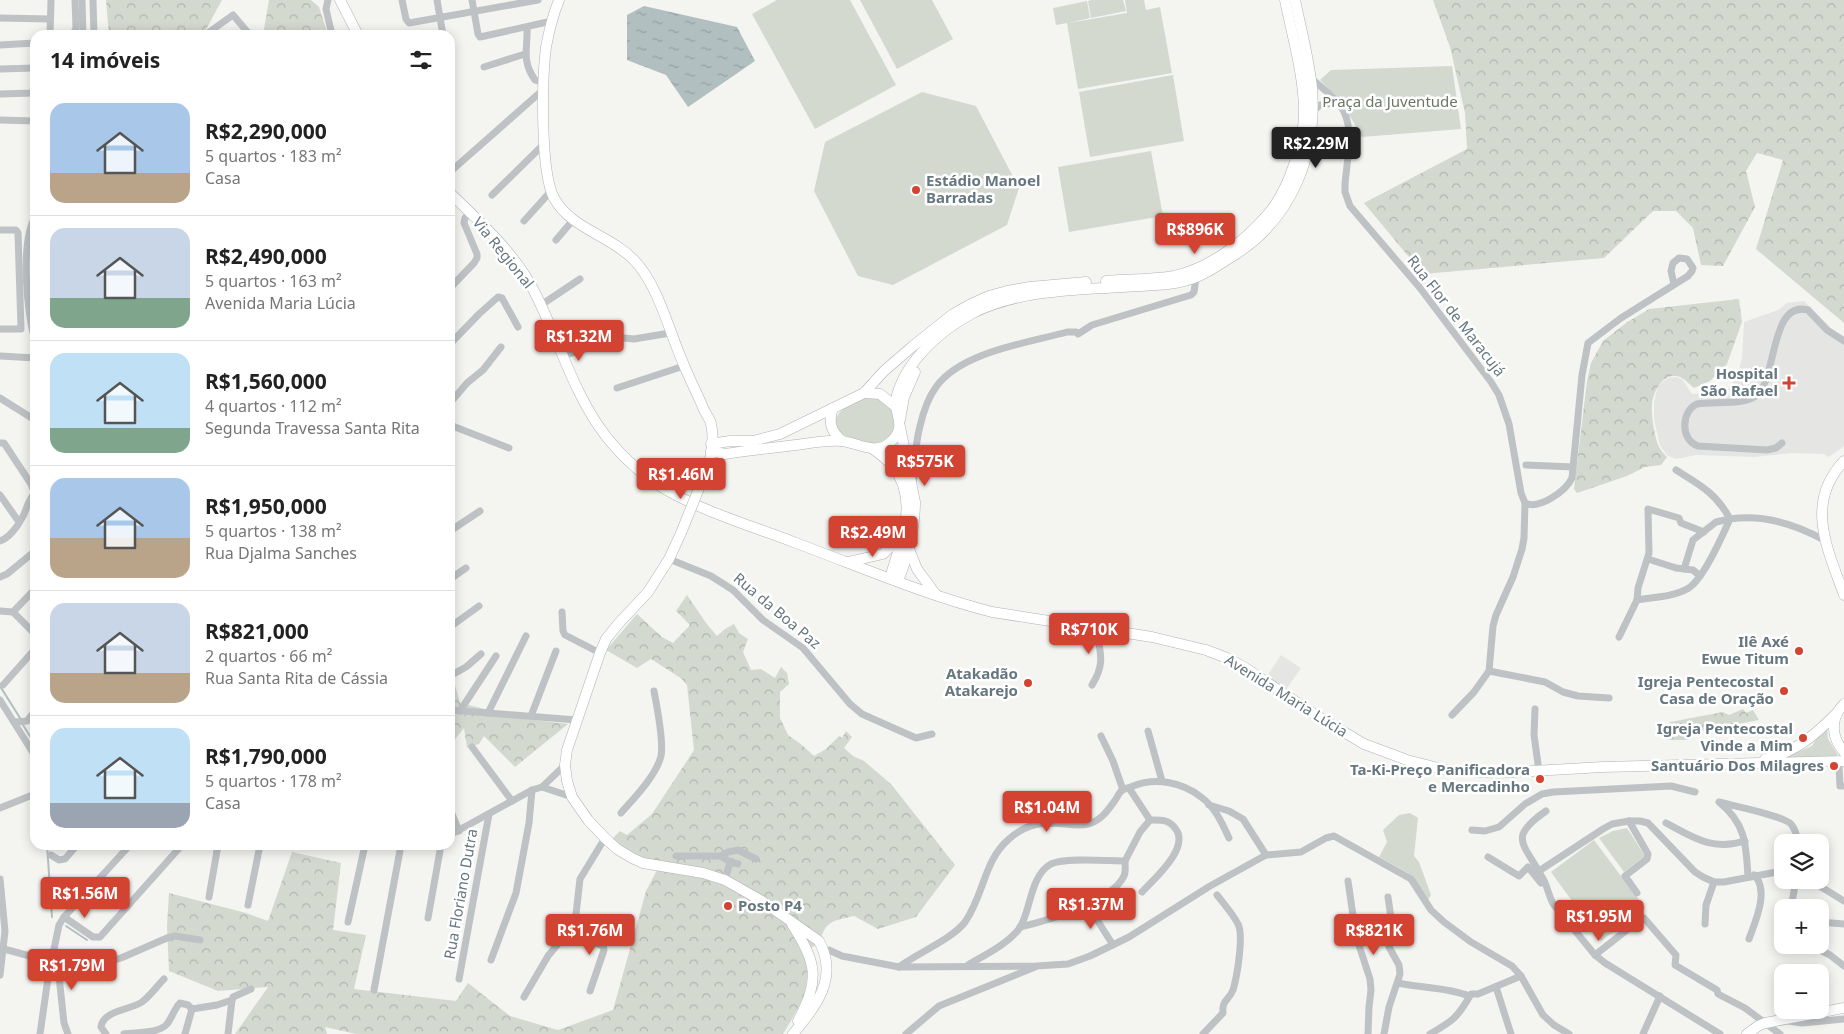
<!DOCTYPE html>
<html lang="pt">
<meta charset="utf-8">
<style>
body{margin:0;font-family:"Noto Sans",sans-serif;background:#f6f6f6;color:#222;height:100vh;display:flex;flex-direction:column;font-size:19px;white-space:nowrap}
*{box-sizing:border-box;margin:0}
p{font-size:16px;color:#767676}
.icon{flex:none;width:28px;height:28px;fill:none;stroke:currentColor;stroke-width:2;stroke-linecap:round;stroke-linejoin:round}
.map{position:relative;flex:1;overflow:hidden}
.side{position:absolute;left:30px;top:30px;width:425px;height:820px;display:flex;flex-direction:column;background:#fff;border-radius:15px;box-shadow:0 2px 12px #0003}
.side>*{flex:none}
.controls{position:absolute;left:1774px;top:834px;display:grid;gap:10px}
.controls a{display:grid;place-items:center;width:55px;height:55px;border-radius:10px;background:#fff;box-shadow:0 2px 12px #0003;font-size:25px}
.price{position:absolute;translate:-50% -42px;padding:0 11px;border-radius:5px;background:#d34332;color:#fff;font-size:16px;line-height:32px;filter:drop-shadow(0 1px 2px #0008)}
.price::after{content:'';position:absolute;left:50%;top:30px;width:15px;height:11px;margin-left:-8px;background:inherit;clip-path:polygon(0 0,100% 0,50% 100%)}
.price.current{background:#222;color:#fff}
ul{padding:0;list-style:none}
li{display:flex;align-items:center;gap:15px;height:125px;padding:0 20px}
li+li{border-top:1px solid #e0e0e0}
li span{display:grid;place-items:center;flex:none;width:140px;height:100px;border-radius:15px;color:#555}
li>.icon{margin-inline-start:auto}
span .icon{width:60px;height:60px;fill:#fffc;stroke-width:1}
li b{font-size:21px}
h2{display:flex;justify-content:space-between;align-items:center;height:60px;padding:0 20px;font-size:21px}
.map>svg:first-child{display:block}
</style>
<div class="map">
<svg width="1844" height="1034" viewBox="0 0 1844 1034">
<defs>
<pattern id="forest-crowns" width="20" height="18" patternUnits="userSpaceOnUse" patternTransform="scale(1.25)"><rect width="20" height="18" fill="#d4d9d0"/><path d="M2 6a3 3 0 1 1 6 0M12 15a3 3 0 1 1 6 0" fill="none" stroke="#b0b5ae"/></pattern>
<pattern id="water-ripples" width="26" height="14" patternUnits="userSpaceOnUse" patternTransform="scale(1.25)"><rect width="26" height="14" fill="#b2bfc1"/><path d="M2 4q2-2 4 0t4 0M15 11q2-2 4 0t4 0" fill="none" stroke="#95a0a2"/></pattern>
</defs>
<rect width="100%" height="100%" fill="#f4f4f1"/>
<g fill="#e5e5e4">
<polygon points="1804,301 1833,330 1844,337 1844,446 1829,457 1824,454 1791,453 1755,457 1696,455 1676,459 1668,456 1660,446 1654,419 1654,402 1658,386 1668,378 1676,377 1682,379 1692,394 1727,390 1736,379 1742,359 1744,322 1778,310 1787,303"/>
<polygon points="1281,655 1301,668 1285,691 1266,678"/>
</g>
<g fill="url(#forest-crowns)">
<polygon points="106,0 222,0 203,35 109,35"/>
<polygon points="269,0 311,0 319,7 328,35 263,35"/>
<polygon points="1433,0 1844,0 1844,323 1756,249 1783,160 1757,153 1746,171 1755,207 1723,266 1701,265 1693,228 1676,211 1653,211 1604,258 1423,274 1364,203 1467,149 1465,113 1450,47"/>
<path d="M1739,299L1742,322L1727,364L1710,381L1694,388C1690,385 1686,380 1682,378C1666,369 1654,389 1652,403C1651,415 1654,433 1658,445C1660,450 1664,454 1667,457L1661,465L1645,467L1627,476L1577,493L1574,489L1587,381L1591,363L1603,341L1626,323L1649,309Z"/>
<path d="M687,595L706,623L717,636L725,629L734,624L739,633L748,639L743,652L751,670L761,669L775,678L781,667L787,673L789,684L780,692V718L788,735L802,745L814,756L826,749L839,736L842,738L846,731L852,737L844,748L853,756L864,761L891,784L955,865L916,917L878,929L854,916C834,921 825,920 820,942L805,952C812,990 802,1002 783,1034H356L325,1027L327,1034H235L268,987L218,991L169,971L167,926L169,893L246,913L268,921L292,852L341,863L333,930L366,935L354,989L456,1001L468,983L510,1016L558,1030L613,1010L646,891L657,870L612,839L620,831L627,835L652,814L694,750L687,685L682,679L651,659L637,668L606,650L637,614L662,637L673,643L690,625L676,611Z"/>
<polygon points="455,685 460,703 526,719 568,724 515,767 484,736 479,744 467,748 464,728 452,743 450,752 450,688"/>
<polygon points="1743,709 1746,713 1753,710 1759,720 1692,733 1688,740 1667,740 1662,731 1670,722 1723,712 1729,715"/>
</g>
<g fill="#d4d9d0">
<polygon points="777,0 850,0 896,85 815,129 752,14"/>
<polygon points="860,0 932,0 953,39 897,69"/>
<polygon points="1092,0 1123,0 1126,11 1091,18 1088,1"/>
<polygon points="1125,0 1144,0 1146,10 1160,7 1172,73 1078,89 1067,23 1056,25 1053,8 1087,1 1090,18 1068,23 1127,13"/>
<polygon points="1452,66 1461,129 1362,137 1343,104 1320,80 1331,70"/>
<polygon points="1173,75 1184,141 1090,157 1079,92"/>
<polygon points="922,92 976,106 1019,188 1007,225 893,285 858,276 814,191 825,142"/>
<polygon points="1151,151 1163,216 1069,232 1058,167"/>
<path d="M870,397C875,397 881,397 885,401C895,409 898,430 888,440C879,448 860,444 851,439C831,430 831,417 848,405C854,400 863,399 870,397Z"/>
<polygon points="1827,729 1828,739 1838,755 1827,759 1781,759 1812,746 1818,736"/>
<polygon points="1410,813 1418,818 1414,856 1419,862 1431,895 1428,900 1408,873 1379,857 1387,842 1383,830 1399,815"/>
<polygon points="1627,828 1645,856 1624,872 1599,838 1613,831"/>
<polygon points="1594,840 1645,908 1601,941 1551,872"/>
</g>
<polygon fill="url(#water-ripples)" points="644,6 737,27 755,61 688,107 666,75 627,60 627,15"/>
<g fill="none" stroke-linecap="round" stroke-linejoin="round">
<g stroke="#b2bfc1" stroke-width="2">
<polyline points="0,686 20,718"/>
<polyline points="23,725 35,744"/>
<polyline points="47,845 52,917"/>
<polyline points="66,926 87,940"/>
</g>
<defs>
<g id="secondary">
<polyline points="340,0 358,35"/>
<path d="M559,0C553,15 549,31 546,47C542,79 540,171 554,198C571,229 610,235 634,260C659,286 669,332 684,365C690,380 698,395 704,410C706,414 710,419 711,424C715,440 711,461 704,476"/>
<path d="M450,193C481,223 516,254 535,293C559,340 573,393 605,435C623,458 645,478 670,492C710,514 755,527 796,543C861,567 925,595 992,612L1152,637L1206,650L1227,658L1244,667L1314,714L1364,744L1407,760L1446,770L1497,773L1603,767L1844,761"/>
<path d="M1106,281C1128,279 1152,280 1174,276C1210,268 1244,242 1268,214C1289,190 1305,140 1304,108C1303,72 1292,35 1285,0"/>
<polyline points="864,393 880,394 895,406"/>
<path d="M833,408C828,423 831,431 842,441"/>
<polyline points="900,420 904,397 915,372"/>
<polyline points="711,444 730,441 753,441 780,434 864,393 884,371 913,346 953,314 971,304 989,296 1007,291 1030,287 1086,282"/>
<path d="M873,449C880,454 888,460 893,467C920,500 900,543 890,578"/>
<path d="M711,451L725,454C749,450 773,448 796,445C811,443 826,440 841,441C856,442 874,455 888,444C911,426 891,414 897,395C907,360 940,331 971,314C1025,285 1107,290 1168,284C1198,281 1212,269 1236,254C1293,217 1317,154 1312,88C1309,59 1301,29 1295,0"/>
<path d="M1844,461C1804,503 1828,550 1844,595"/>
<path d="M681,533L669,559L648,592L619,623L606,639L600,653L567,750L565,765L567,781L572,797L588,820L605,838L617,849L632,858L643,863L703,873L725,880L762,901L819,941C839,978 816,1006 793,1034"/>
<polyline points="909,549 917,569 936,595"/>
<polyline points="848,562 883,554 900,537"/>
<path d="M898,581C908,556 915,530 915,502L900,427"/>
<path d="M1844,704C1830,718 1831,737 1844,752"/>
<path d="M1765,759C1796,752 1815,735 1837,713"/>
<path d="M792,924C817,964 820,979 798,1021"/>
<polyline points="1747,1034 1758,1026 1765,1023 1844,1008"/>
</g>
</defs>
<use href="#secondary" stroke="#aeb4b7" stroke-width="11"/>
<g stroke="#bec2c5" stroke-width="7">
<polyline points="82,0 83,35"/>
<polyline points="93,0 94,35"/>
<polyline points="328,0 326,9 332,35"/>
<polyline points="402,0 406,19 409,23 538,0"/>
<polyline points="437,0 443,35"/>
<polyline points="472,0 478,34 480,37 552,21"/>
<polyline points="0,18 50,19"/>
<path d="M527,28C528,48 521,60 535,80L544,83"/>
<polyline points="50,35 51,0"/>
<polyline points="73,35 76,28 75,0"/>
<polyline points="205,35 233,15 250,35"/>
<polyline points="0,45 35,43"/>
<polyline points="484,67 525,54"/>
<polyline points="0,69 35,68"/>
<path d="M1310,77C1319,86 1331,94 1339,104C1356,124 1347,159 1345,184V192L1350,206L1420,288L1491,382L1499,395L1509,424L1521,493L1525,503C1539,510 1566,491 1572,478L1582,375L1588,343L1621,318L1688,276L1692,271L1693,268L1687,259L1679,258L1673,263L1671,271L1674,284"/>
<polyline points="0,94 35,93"/>
<polyline points="1312,112 1320,105 1338,103"/>
<polyline points="0,120 35,121"/>
<polyline points="450,172 544,89"/>
<polyline points="492,195 545,143"/>
<path d="M35,217C20,244 27,311 35,341"/>
<polyline points="524,221 551,191"/>
<polyline points="0,230 16,230 18,233 21,329 0,329"/>
<polyline points="556,240 573,220"/>
<polyline points="450,288 474,263 477,258 477,254 464,223 465,218 470,212"/>
<polyline points="541,305 580,279"/>
<polyline points="624,338 634,339 670,333"/>
<polyline points="450,344 479,314 498,297 502,298 518,327"/>
<polyline points="0,356 35,358"/>
<polyline points="563,356 588,348"/>
<polyline points="617,388 684,366"/>
<polyline points="0,398 35,420"/>
<polyline points="450,403 467,383 483,370 501,347"/>
<polyline points="450,425 509,448"/>
<polyline points="0,443 4,443 31,484 35,494"/>
<path d="M1782,443L1776,448L1767,450L1698,446C1680,440 1681,411 1697,404C1713,401 1745,406 1757,395C1777,378 1770,300 1808,310L1827,330L1844,341"/>
<polyline points="1526,465 1573,467"/>
<path d="M1676,470C1700,485 1716,493 1730,519L1716,522L1693,540L1684,569"/>
<path d="M913,483C915,464 915,444 920,426C923,413 928,398 936,387C961,352 1027,343 1067,332H1076L1078,334L1092,325L1191,295L1194,292L1196,278"/>
<polyline points="0,495 19,522"/>
<polyline points="450,531 480,511"/>
<path d="M0,541C9,538 18,526 22,518C27,510 27,501 35,493"/>
<polyline points="669,559 711,576 733,590 763,620 803,648 850,704 862,714 916,738 932,734"/>
<polyline points="1648,559 1676,568 1693,570 1700,576"/>
<polyline points="0,577 7,574 35,551"/>
<polyline points="450,579 466,568"/>
<polyline points="1637,600 1638,588 1649,553 1648,509 1679,518 1681,523 1704,532"/>
<polyline points="0,611 13,612 35,589"/>
<polyline points="13,612 35,634"/>
<polyline points="562,612 563,631 565,635 600,653"/>
<polyline points="450,627 479,606"/>
<path d="M1619,637L1637,600C1654,597 1672,597 1687,589C1703,581 1722,536 1730,519C1764,514 1795,524 1824,540"/>
<polyline points="1489,671 1545,682 1563,692 1578,696 1609,698"/>
<polyline points="450,676 466,667 481,654"/>
<polyline points="3,685 35,649"/>
<path d="M1092,685C1106,663 1100,652 1096,628"/>
<polyline points="0,700 35,756"/>
<polyline points="1535,709 1534,735 1539,771"/>
<polyline points="450,710 576,720"/>
<polyline points="460,711 496,656"/>
<polyline points="488,713 526,636"/>
<polyline points="1452,715 1474,692 1489,671 1493,626 1496,615 1513,577 1522,549 1524,538 1525,503"/>
<polyline points="531,716 556,651"/>
<polyline points="15,722 27,721 35,711"/>
<polyline points="1148,731 1162,781"/>
<polyline points="1101,736 1113,761 1123,790"/>
<polyline points="472,747 512,801"/>
<polyline points="1833,762 1839,766 1840,786 1844,786"/>
<polyline points="542,787 572,797"/>
<polyline points="1129,788 1150,820"/>
<polyline points="1209,805 1229,811 1243,819 1266,855"/>
<polyline points="0,808 35,794"/>
<polyline points="450,809 459,831"/>
<path d="M1546,811C1507,838 1524,843 1542,877C1548,886 1548,896 1554,905L1595,955L1605,963L1720,1034"/>
<path d="M621,813C634,798 656,776 661,756C664,741 657,707 654,691"/>
<polyline points="1629,821 1648,854 1647,859 1625,876 1637,893"/>
<path d="M1666,823C1694,838 1712,851 1745,841"/>
<polyline points="1472,830 1485,831 1499,827 1525,804 1542,794 1553,792 1671,786 1695,792"/>
<polyline points="450,835 532,790 542,787 565,765"/>
<polyline points="51,855 59,860 65,859 77,845"/>
<polyline points="676,856 721,856 728,852 738,850 756,859"/>
<polyline points="721,856 730,862 738,864"/>
<polyline points="1488,857 1519,876 1528,867 1541,883"/>
<path d="M1125,861L1140,832L1150,820C1160,820 1168,819 1175,828C1191,847 1155,878 1142,892"/>
<polyline points="1539,871 1603,829 1612,824 1629,821 1640,821 1648,823 1695,872 1703,877 1714,882 1724,882 1782,871"/>
<path d="M1748,877C1746,844 1746,824 1719,802C1734,806 1781,815 1791,824C1795,829 1797,836 1798,842"/>
<polyline points="0,879 5,931 0,975"/>
<polyline points="725,880 730,862"/>
<polyline points="1810,880 1844,901"/>
<polyline points="1348,881 1356,936 1370,979 1371,990 1369,1007 1368,1034"/>
<polyline points="209,897 218,845"/>
<polyline points="1087,904 1113,945"/>
<polyline points="248,905 260,845"/>
<polyline points="1791,908 1796,880"/>
<polyline points="64,917 93,937 100,937 182,845"/>
<polyline points="428,918 441,845"/>
<polyline points="348,922 365,845"/>
<polyline points="1820,922 1844,924"/>
<polyline points="1705,924 1706,905 1714,882"/>
<path d="M1020,927C1046,921 1112,902 1124,876C1126,872 1125,866 1125,861"/>
<polyline points="568,932 603,946 604,950 590,991"/>
<path d="M1749,939C1755,922 1770,890 1754,875"/>
<polyline points="1810,945 1830,955 1844,966"/>
<polyline points="4,949 52,962"/>
<polyline points="825,952 829,950 842,956 899,967 1036,966 1068,964 1090,956 1129,937 1210,886 1266,855 1301,852 1326,838 1334,836 1411,879 1431,910 1444,922 1471,942 1512,966 1521,976 1543,1015 1554,1025 1569,1034"/>
<polyline points="1595,955 1642,918 1644,918 1676,955 1675,965 1717,990 1718,994 1745,1008 1780,1034"/>
<polyline points="491,960 516,893 529,823 532,790"/>
<path d="M968,965C986,954 1006,945 1019,929C1031,913 1029,876 1051,864C1065,857 1108,861 1125,861"/>
<polyline points="51,967 58,972 59,976 64,1023 68,1034"/>
<path d="M899,967C918,953 952,939 965,922C984,895 984,860 1009,839C1027,823 1042,822 1065,824C1073,825 1080,826 1088,824C1101,821 1108,810 1116,799C1117,797 1120,792 1122,790C1125,788 1130,788 1133,786C1155,777 1182,782 1201,797C1215,807 1222,823 1229,838"/>
<polyline points="59,976 121,958 167,938 175,936 200,940"/>
<polyline points="459,979 489,814"/>
<path d="M1398,983C1421,988 1447,987 1469,996"/>
<polyline points="1496,987 1511,1034"/>
<polyline points="374,990 401,845"/>
<polyline points="524,997 548,956 568,932 572,924 576,914 580,879 605,838"/>
<polyline points="192,1009 217,1005 232,1000 233,997 251,989"/>
<polyline points="1789,1021 1802,1023 1844,1019"/>
<polyline points="40,1034 48,978 59,925 64,917 130,845"/>
<path d="M106,1034L101,1027C103,1010 131,1010 142,1002C150,996 157,986 164,979"/>
<path d="M124,1034C137,1032 158,1034 167,1024C172,1018 174,1009 180,1003L188,1005L192,1009"/>
<polyline points="185,1034 192,1009"/>
<polyline points="228,1034 232,1000"/>
<polyline points="906,1034 939,1006 1035,967"/>
<path d="M1203,1034L1223,1013C1222,999 1228,1002 1233,990C1237,977 1244,935 1238,924C1233,914 1224,904 1217,895"/>
<polyline points="1384,1034 1389,1007 1400,974 1399,965 1389,947 1391,918 1388,897"/>
<path d="M1430,1034C1453,1021 1458,1017 1471,994H1478L1521,976"/>
<polyline points="1643,1034 1660,996"/>
</g>
<use href="#secondary" stroke="#fff" stroke-width="10"/>
<defs>
<polyline id="secondary-bridge" points="681,533 704,476"/>
</defs>
<use href="#secondary-bridge" stroke="#aeb4b7" stroke-width="11" stroke-linecap="butt"/>
<use href="#secondary-bridge" stroke="#fff" stroke-width="10"/>
</g>
<g fill="#d34332" stroke="#fff" stroke-width="2">
<circle cx="916" cy="190" r="5"/>
<path d="M1786.5 375.5h5v5h5v5h-5v5h-5v-5h-5v-5h5z"/>
<circle cx="1799" cy="651" r="5"/>
<circle cx="1028" cy="683" r="5"/>
<circle cx="1784" cy="691" r="5"/>
<circle cx="1803" cy="738" r="5"/>
<circle cx="1834" cy="766" r="5"/>
<circle cx="1540" cy="779" r="5"/>
<circle cx="728" cy="906" r="5"/>
</g>
<g text-anchor="middle" stroke-width="5" stroke-linejoin="round" paint-order="stroke">
<g font-size="15" fill="#6a7764" stroke="#fff">
<text x="1390" y="107">Praça da Juventude</text>
</g>
<g font-size="15" font-weight="bold" fill="#66777f" stroke="#fff" text-anchor="end">
<text x="926" y="186" text-anchor="start">Estádio Manoel<tspan x="926" dy="17">Barradas</tspan></text>
<text x="1778" y="379">Hospital<tspan x="1778" dy="17">São Rafael</tspan></text>
<text x="1789" y="647">Ilê Axé<tspan x="1789" dy="17">Ewue Titum</tspan></text>
<text x="1018" y="679">Atakadão<tspan x="1018" dy="17">Atakarejo</tspan></text>
<text x="1774" y="687">Igreja Pentecostal<tspan x="1774" dy="17">Casa de Oração</tspan></text>
<text x="1793" y="734">Igreja Pentecostal<tspan x="1793" dy="17">Vinde a Mim</tspan></text>
<text x="1824" y="771">Santuário Dos Milagres</text>
<text x="1530" y="775">Ta-Ki-Preço Panificadora<tspan x="1530" dy="17">e Mercadinho</tspan></text>
<text x="738" y="911" text-anchor="start">Posto P4</text>
</g>
<g font-size="15" fill="#66777f" stroke="#fff">
<text transform="translate(503 253) rotate(51)" y="5">Via Regional</text>
<text transform="translate(1456 316) rotate(52)" y="5">Rua Flor de Maracujá</text>
<text transform="translate(777 611) rotate(40)" y="5">Rua da Boa Paz</text>
<text transform="translate(1286 696) rotate(32)" y="5">Avenida Maria Lúcia</text>
<text transform="translate(461 894) rotate(-80)" y="5">Rua Floriano Dutra</text>
</g>
</g>
</svg>
<div class="controls">
<a><svg class="icon" aria-label="layers" viewBox="0 0 24 24"><path d="M12 4l9 5-9 5-9-5zM3 14l9 5 9-5"/></svg></a>
<a>+</a>
<a>−</a>
</div>
<b class="price current" style="left:1316px;top:169px">R$2.29M</b>
<b class="price" style="left:1195px;top:255px">R$896K</b>
<b class="price" style="left:579px;top:362px">R$1.32M</b>
<b class="price" style="left:925px;top:487px">R$575K</b>
<b class="price" style="left:681px;top:500px">R$1.46M</b>
<b class="price" style="left:873px;top:558px">R$2.49M</b>
<b class="price" style="left:1089px;top:655px">R$710K</b>
<b class="price" style="left:1047px;top:833px">R$1.04M</b>
<b class="price" style="left:85px;top:919px">R$1.56M</b>
<b class="price" style="left:1091px;top:930px">R$1.37M</b>
<b class="price" style="left:1599px;top:942px">R$1.95M</b>
<b class="price" style="left:590px;top:956px">R$1.76M</b>
<b class="price" style="left:1374px;top:956px">R$821K</b>
<b class="price" style="left:72px;top:991px">R$1.79M</b>
<section class="side">
<h2>14 imóveis<svg class="icon" aria-label="filters" viewBox="0 0 24 24"><path d="M4 7h16M4 17h16"/><circle cx="9" cy="7" r="2"/><circle cx="15" cy="17" r="2"/></svg></h2>
<ul>
<li><span style="background:linear-gradient(#a9c7e8 70%,#b9a48a 0)"><svg class="icon" aria-label="home" viewBox="0 0 24 24"><path d="M3 11l9-7 9 7M6 9v11h12V9"/></svg></span><div><b>R$2,290,000</b><p>5 quartos · 183 m²</p><p>Casa</p></div></li>
<li><span style="background:linear-gradient(#c9d6e8 70%,#7fa58c 0)"><svg class="icon" aria-label="home" viewBox="0 0 24 24"><path d="M3 11l9-7 9 7M6 9v11h12V9"/></svg></span><div><b>R$2,490,000</b><p>5 quartos · 163 m²</p><p>Avenida Maria Lúcia</p></div></li>
<li><span style="background:linear-gradient(#bfe0f5 75%,#7fa58c 0)"><svg class="icon" aria-label="home" viewBox="0 0 24 24"><path d="M3 11l9-7 9 7M6 9v11h12V9"/></svg></span><div><b>R$1,560,000</b><p>4 quartos · 112 m²</p><p>Segunda Travessa Santa Rita</p></div></li>
<li><span style="background:linear-gradient(#a9c7e8 60%,#b9a48a 0)"><svg class="icon" aria-label="home" viewBox="0 0 24 24"><path d="M3 11l9-7 9 7M6 9v11h12V9"/></svg></span><div><b>R$1,950,000</b><p>5 quartos · 138 m²</p><p>Rua Djalma Sanches</p></div></li>
<li><span style="background:linear-gradient(#c9d6e8 70%,#b9a48a 0)"><svg class="icon" aria-label="home" viewBox="0 0 24 24"><path d="M3 11l9-7 9 7M6 9v11h12V9"/></svg></span><div><b>R$821,000</b><p>2 quartos · 66 m²</p><p>Rua Santa Rita de Cássia</p></div></li>
<li><span style="background:linear-gradient(#bfe0f5 75%,#9aa5b1 0)"><svg class="icon" aria-label="home" viewBox="0 0 24 24"><path d="M3 11l9-7 9 7M6 9v11h12V9"/></svg></span><div><b>R$1,790,000</b><p>5 quartos · 178 m²</p><p>Casa</p></div></li>
</ul>
</section>
</div>
